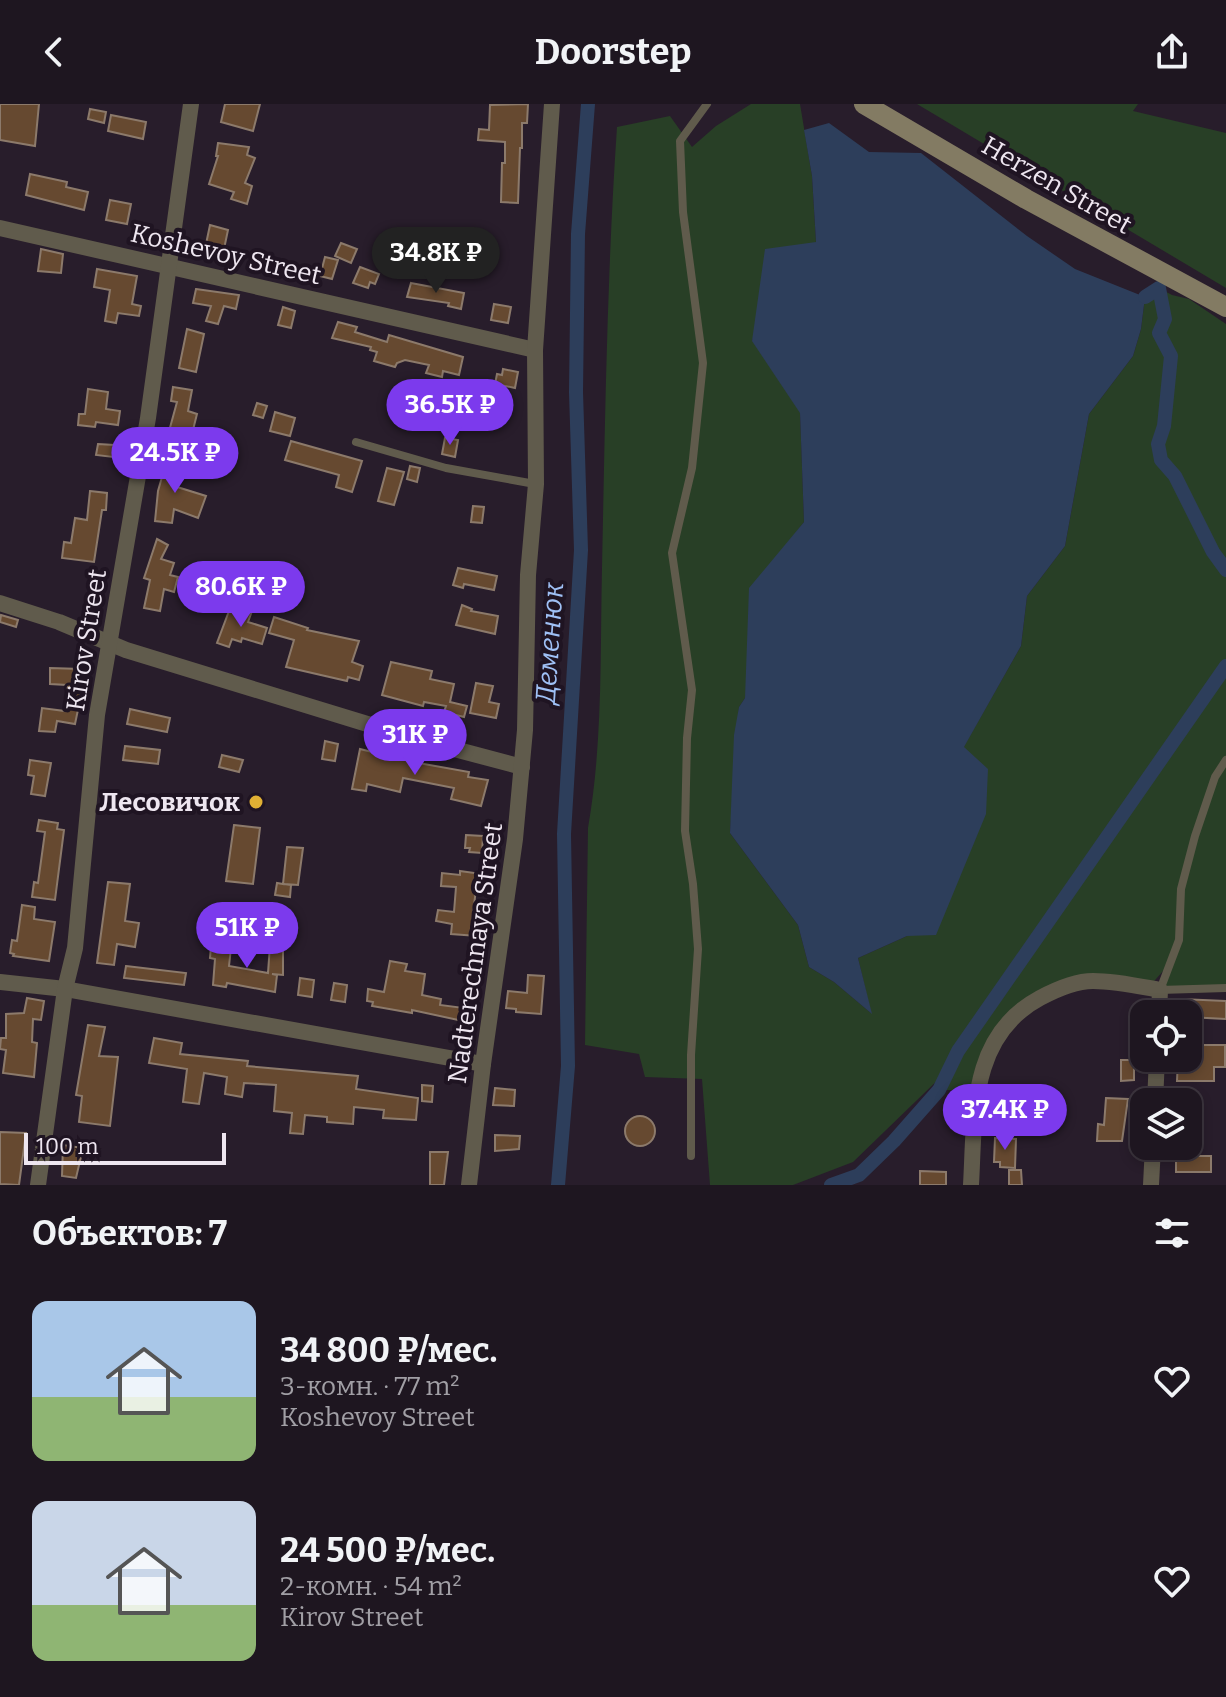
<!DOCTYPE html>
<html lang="ru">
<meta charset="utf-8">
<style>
body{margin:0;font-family:Bitter,serif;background:#261f29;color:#f1f3f6;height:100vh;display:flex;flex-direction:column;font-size:30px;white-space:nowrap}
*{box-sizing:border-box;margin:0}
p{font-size:26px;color:#a19fa5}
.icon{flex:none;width:44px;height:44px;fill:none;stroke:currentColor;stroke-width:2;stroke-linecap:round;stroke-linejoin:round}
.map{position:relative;height:1081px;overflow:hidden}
.details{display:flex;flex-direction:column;background:#1e1620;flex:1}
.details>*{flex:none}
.buttons{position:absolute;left:1130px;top:896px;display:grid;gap:16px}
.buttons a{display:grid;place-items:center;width:72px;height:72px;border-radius:16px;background:#1e1620;box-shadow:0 4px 12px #0003,0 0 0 2px #3c353e;font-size:40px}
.scale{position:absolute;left:24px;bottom:20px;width:202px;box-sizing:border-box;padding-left:8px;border:4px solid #eee6f0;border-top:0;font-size:22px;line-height:28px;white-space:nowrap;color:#eee6f0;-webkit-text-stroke:6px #1f1422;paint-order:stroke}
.price{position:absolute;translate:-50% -68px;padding:0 18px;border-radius:28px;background:#7c3aed;color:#fff;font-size:26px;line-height:52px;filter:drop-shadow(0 2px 4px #0008)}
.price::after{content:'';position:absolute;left:50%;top:48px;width:24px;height:18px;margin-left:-12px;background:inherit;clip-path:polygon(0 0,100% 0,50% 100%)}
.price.selected{background:#222;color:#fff}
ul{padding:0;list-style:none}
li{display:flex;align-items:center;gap:24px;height:200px;padding:0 32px}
li span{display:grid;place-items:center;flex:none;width:224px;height:160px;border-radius:16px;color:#555}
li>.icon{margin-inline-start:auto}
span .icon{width:96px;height:96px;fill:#fffc;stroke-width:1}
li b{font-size:34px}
h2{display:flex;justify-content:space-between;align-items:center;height:96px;padding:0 32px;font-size:34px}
header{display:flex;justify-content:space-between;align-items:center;height:104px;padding:0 32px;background:#1e1620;font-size:36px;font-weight:700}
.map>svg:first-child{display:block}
</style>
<header><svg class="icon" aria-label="back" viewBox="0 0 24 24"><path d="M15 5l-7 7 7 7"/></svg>Doorstep<svg class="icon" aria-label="share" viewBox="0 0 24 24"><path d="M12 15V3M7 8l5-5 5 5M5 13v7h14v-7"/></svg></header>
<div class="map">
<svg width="1226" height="1081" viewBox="0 0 1226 1081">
<rect width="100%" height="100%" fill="#281d2b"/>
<g fill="#283f26">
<path d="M751,0H800L812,72L816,138L752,236L800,308L804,418L780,449L745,594L739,603L730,729L798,821L809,863L834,878L871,909L858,854L907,832L963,644L1021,542L1027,492L1065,442L1089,310L1133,252L1141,225L1145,193L1159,184L1172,191L1189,195L1226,220V884L1160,886L1171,858L1148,884L1090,876L1008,917L978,986H939L947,967L853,1058L793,1081H710L702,975L645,973L639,950L585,941L588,724C603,638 600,551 602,464C605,317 607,170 617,23L670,12L692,43L716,22Z"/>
<polygon points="917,0 1138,0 1133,7 1226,29 1226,184"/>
</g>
<polygon fill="#2d3e5b" points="829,19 869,48 921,49 1027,132 1075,165 1145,193 1141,225 1133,252 1089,310 1065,442 1027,492 1021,542 964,643 988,665 986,710 936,831 907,832 858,854 872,910 834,878 809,863 798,821 730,729 734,631 739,603 745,594 749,484 804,418 800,309 752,237 765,145 816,138 812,72 804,26"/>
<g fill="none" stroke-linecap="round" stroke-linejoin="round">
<g stroke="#2d3e5b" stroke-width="14">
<polyline points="1145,193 1159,184 1165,215 1159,229 1171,252 1164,322 1158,340 1161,356 1175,372 1213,448 1226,466"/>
<polyline points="558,1081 568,962 564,730 581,446 576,288 578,130 588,0"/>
<polyline points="831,1081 859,1071 894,1037 939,986 958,947 1226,562"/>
</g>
</g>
<g fill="#664930" stroke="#8c7a6b" stroke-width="2">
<polygon points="0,0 39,0 35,42 0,36"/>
<polygon points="225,0 260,0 253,27 221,18"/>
<polygon points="528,0 527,19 522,19 522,44 520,44 518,99 501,98 502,59 505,59 505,38 478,36 479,25 489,26 490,1"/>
<polygon points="90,5 106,8 104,19 88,15"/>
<polygon points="111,11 146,18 143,35 108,27"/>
<polygon points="218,39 249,43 247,51 255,54 245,79 252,82 247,100 231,95 234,88 209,80 218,52 216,52"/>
<polygon points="30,70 67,78 66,83 88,88 84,106 26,91"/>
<polygon points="110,96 131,100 127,120 106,116"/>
<polygon points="210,121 228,126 224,145 206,140"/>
<polygon points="341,139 357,145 351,159 335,152"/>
<polygon points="41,145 63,150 61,169 38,167"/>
<polygon points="325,153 338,156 332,175 320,172"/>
<polygon points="360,163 379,170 375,180 370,178 368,184 353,179"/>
<polygon points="97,165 137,172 132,200 141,202 139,212 118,209 116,219 105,217 110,186 94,183"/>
<polygon points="411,179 464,189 461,205 448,202 449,199 407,193"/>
<polygon points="196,185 239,191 236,205 224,202 218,220 206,217 211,202 193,199"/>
<polygon points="494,200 511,203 508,219 491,216"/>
<polygon points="283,203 295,207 291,224 278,221"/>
<polygon points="338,218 357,223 355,228 387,238 389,231 463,253 459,271 443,267 442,273 426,269 429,261 405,256 397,259 395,263 374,257 377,248 370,246 371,243 332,234"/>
<polygon points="187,225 204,230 196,268 179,264"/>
<polygon points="503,265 518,268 515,284 495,280 497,270 502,271"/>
<polygon points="173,283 192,286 188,307 197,310 193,326 218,336 216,343 205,340 202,348 190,344 193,337 168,331 177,298 171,297"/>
<polygon points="88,285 108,288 106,305 120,307 118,321 96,318 95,323 78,321 79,310 85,310"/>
<polygon points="257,299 267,302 263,314 253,311"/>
<polygon points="275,308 295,314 290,332 270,327"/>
<polygon points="445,334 458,336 455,353 442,350"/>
<polygon points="291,337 362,357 352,388 336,383 339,371 285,356"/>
<polygon points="98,340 114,341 113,353 96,351"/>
<polygon points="165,352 181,356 174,382 206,392 198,414 174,405 172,419 155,417 158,387 164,366 161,365"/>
<polygon points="410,362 420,364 417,378 407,375"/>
<polygon points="387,364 404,368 394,401 378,397"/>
<polygon points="90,387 107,389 106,406 102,406 94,458 62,454 64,438 71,439 75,414 87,416"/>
<polygon points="473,402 484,403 482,419 471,418"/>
<polygon points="157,435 168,441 161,455 174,459 170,471 178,473 174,488 164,485 160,507 144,504 150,476 144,474"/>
<polygon points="458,464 497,472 494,486 464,480 463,484 453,481"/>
<polygon points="462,501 472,505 471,507 498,512 495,530 456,521"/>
<polygon points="241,504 252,507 248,518 267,524 262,540 242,534 241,538 232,535 229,543 217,539 229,507 239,511"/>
<polygon points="1,511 18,516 16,523 0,518"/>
<polygon points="274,513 308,524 307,526 359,537 352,558 363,562 359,576 348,573 347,577 286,563 294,536 269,529"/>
<polygon points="391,558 432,567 430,575 454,580 450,598 467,602 464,613 444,608 446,602 424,598 423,602 382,591"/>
<polygon points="50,564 81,565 80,596 75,620 57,617 55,628 39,627 42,604 65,607 67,581 50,580"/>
<polygon points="476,579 493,582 489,598 499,600 496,614 470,609"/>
<polygon points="130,605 170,614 167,628 127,620"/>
<polygon points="325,637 338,640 335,657 322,655"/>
<polygon points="125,642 160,646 158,660 123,656"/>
<polygon points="360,645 413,658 469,668 468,673 488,676 481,702 451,695 454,684 403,674 400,688 367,680 366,687 352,685"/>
<polygon points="222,651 243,656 239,668 219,663"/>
<polygon points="30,656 51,659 45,692 31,690 34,672 28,671"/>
<polygon points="39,716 58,719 57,725 64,726 55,796 32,793 34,778 38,779 45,728 37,727"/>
<polygon points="234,721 260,724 253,780 226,777"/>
<polygon points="466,731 483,732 482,749 469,748 470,744 465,744"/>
<polygon points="287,743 303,744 298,781 284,780 291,781 290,793 275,791 277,779 283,780"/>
<polygon points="460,767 482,770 480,786 476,785 472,818 479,819 477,832 451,830 452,820 436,817 438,806 454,808 456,783 441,782 442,769 460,771"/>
<polygon points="108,778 130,780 125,817 139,819 135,843 117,840 114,861 97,859"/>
<polygon points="22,801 35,803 34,815 55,818 49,857 13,852 14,850 10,849 12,836 17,837"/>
<polygon points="270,841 283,842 283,871 272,870 277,871 275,888 227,879 226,883 213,881 215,855 210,854 211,842 231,844 229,862 268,869"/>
<polygon points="390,857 407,860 405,867 425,870 422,891 441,895 440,901 464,904 463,917 412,906 412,909 372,902 373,898 367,897 368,885 384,888"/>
<polygon points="126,862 186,869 184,881 124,874"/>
<polygon points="528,871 544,872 541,910 516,908 516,905 506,904 508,887 527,889"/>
<polygon points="300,874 314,876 312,893 298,891"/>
<polygon points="334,879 347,881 345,898 331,896"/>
<polygon points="27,894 44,897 41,916 33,915 32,938 37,939 34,973 3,969 6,946 0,945 1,934 6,934 6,910 24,909"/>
<polygon points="1180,895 1226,897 1226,915 1188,913 1188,910 1180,910"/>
<polygon points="88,921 105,923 99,952 118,953 110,1022 79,1018 82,992 76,991"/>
<polygon points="154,934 182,939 180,950 248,957 247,962 358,972 356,985 418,994 416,1016 383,1014 384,1006 354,1003 353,1020 327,1018 327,1013 305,1011 303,1030 290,1029 292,1009 274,1007 276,981 244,979 242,993 225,990 227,973 204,969 199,1000 183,998 187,965 149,959"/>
<polygon points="1188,941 1225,941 1225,963 1214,963 1214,977 1177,977 1178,954 1188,954"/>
<polygon points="1121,956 1134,956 1134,976 1121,977"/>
<polygon points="422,981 433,982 432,998 422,997"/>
<polygon points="495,984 515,986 514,1002 493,1001"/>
<polygon points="1106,994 1128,995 1122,1037 1097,1037 1098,1020 1104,1021"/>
<circle cx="640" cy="1027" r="15"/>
<polygon points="0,1028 26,1029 19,1081 0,1080"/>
<polygon points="495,1031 520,1032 519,1045 495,1047"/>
<polygon points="995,1034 1016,1035 1015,1064 1000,1063 1000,1058 994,1058"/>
<polygon points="63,1041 83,1044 76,1074 62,1072"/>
<polygon points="430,1048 448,1048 444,1081 430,1081"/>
<rect x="1176" y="1052" width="35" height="16"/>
<polygon points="1009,1066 1021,1066 1022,1081 1009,1081"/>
<polygon points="920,1067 946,1068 946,1081 920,1081"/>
</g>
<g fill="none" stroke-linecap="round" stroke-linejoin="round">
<g stroke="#605b4c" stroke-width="8">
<polyline points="356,338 446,364 535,380"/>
<polyline points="1226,656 1215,673 1195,732 1181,785 1179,836 1160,886 1226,884"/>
<polyline points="691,1052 691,951 698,845 693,780 685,727 687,634 692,586 672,449 692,364 703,259 683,108 680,37 707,0"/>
</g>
<g stroke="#605b4c" stroke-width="16">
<polyline points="0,124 535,246"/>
<polyline points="0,499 59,518 126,546 413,634 522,663"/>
<polyline points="0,878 65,885 483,960"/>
<polyline points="1155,998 1157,954"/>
<polyline points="38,1081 65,885 75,844 97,611 148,314 191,0"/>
<polyline points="469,1081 483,960 515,735 525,626 528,471 536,380 535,246 552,0"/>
<path d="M971,1081C975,1011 969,932 1040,894C1055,886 1075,877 1093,877C1115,877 1138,882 1160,886L1159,910"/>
<polyline points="1151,1081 1153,1042"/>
</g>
<polyline stroke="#837b63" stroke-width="20" points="864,0 1026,95 1226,203"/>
</g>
<circle fill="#e0b034" stroke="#1f1422" stroke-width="3" cx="256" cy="698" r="8"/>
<g text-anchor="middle" stroke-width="8" stroke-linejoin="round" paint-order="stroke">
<g font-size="26" fill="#eee6f0" stroke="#1f1422">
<text transform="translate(1057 81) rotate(30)" y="9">Herzen Street</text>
<text transform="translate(226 150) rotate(13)" y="9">Koshevoy Street</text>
<text transform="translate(86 536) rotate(-81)" y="9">Kirov Street</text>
<text transform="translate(475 849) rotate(-82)" y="9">Nadterechnaya Street</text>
</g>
<g font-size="26" font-weight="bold" fill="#eee6f0" stroke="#1f1422" text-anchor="end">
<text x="240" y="707">Лесовичок</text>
</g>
<g font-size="28" font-style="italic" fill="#9fc0f5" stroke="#1f1422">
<text transform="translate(549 539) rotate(-86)" y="10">Деменюк</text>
</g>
</g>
</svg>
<div class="buttons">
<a><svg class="icon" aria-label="locate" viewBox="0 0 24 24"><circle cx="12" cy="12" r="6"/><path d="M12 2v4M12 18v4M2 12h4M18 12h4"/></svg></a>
<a><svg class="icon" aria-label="layers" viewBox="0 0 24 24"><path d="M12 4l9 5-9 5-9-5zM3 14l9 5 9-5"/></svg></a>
</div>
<div class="scale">100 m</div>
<b class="price selected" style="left:436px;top:191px">34.8K ₽</b>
<b class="price" style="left:450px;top:343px">36.5K ₽</b>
<b class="price" style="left:175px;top:391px">24.5K ₽</b>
<b class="price" style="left:241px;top:525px">80.6K ₽</b>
<b class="price" style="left:415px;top:673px">31K ₽</b>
<b class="price" style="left:247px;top:866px">51K ₽</b>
<b class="price" style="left:1005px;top:1048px">37.4K ₽</b>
</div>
<section class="details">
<h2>Объектов: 7<svg class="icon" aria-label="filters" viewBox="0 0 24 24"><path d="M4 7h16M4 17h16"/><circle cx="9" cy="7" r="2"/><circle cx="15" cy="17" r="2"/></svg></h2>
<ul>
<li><span style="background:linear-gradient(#a9c7e8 60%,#8fb573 0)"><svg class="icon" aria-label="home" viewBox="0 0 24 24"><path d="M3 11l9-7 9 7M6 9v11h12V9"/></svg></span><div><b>34 800 ₽/мес.</b><p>3-комн. · 77 m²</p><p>Koshevoy Street</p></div><svg class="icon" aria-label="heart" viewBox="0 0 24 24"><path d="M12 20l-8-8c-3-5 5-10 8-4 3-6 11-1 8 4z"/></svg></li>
<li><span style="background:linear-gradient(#c9d6e8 65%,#8fb573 0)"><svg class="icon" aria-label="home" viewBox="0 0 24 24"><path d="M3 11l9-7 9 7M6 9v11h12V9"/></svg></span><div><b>24 500 ₽/мес.</b><p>2-комн. · 54 m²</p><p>Kirov Street</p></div><svg class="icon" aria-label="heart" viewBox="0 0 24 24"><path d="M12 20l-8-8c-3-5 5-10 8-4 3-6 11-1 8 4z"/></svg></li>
</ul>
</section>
